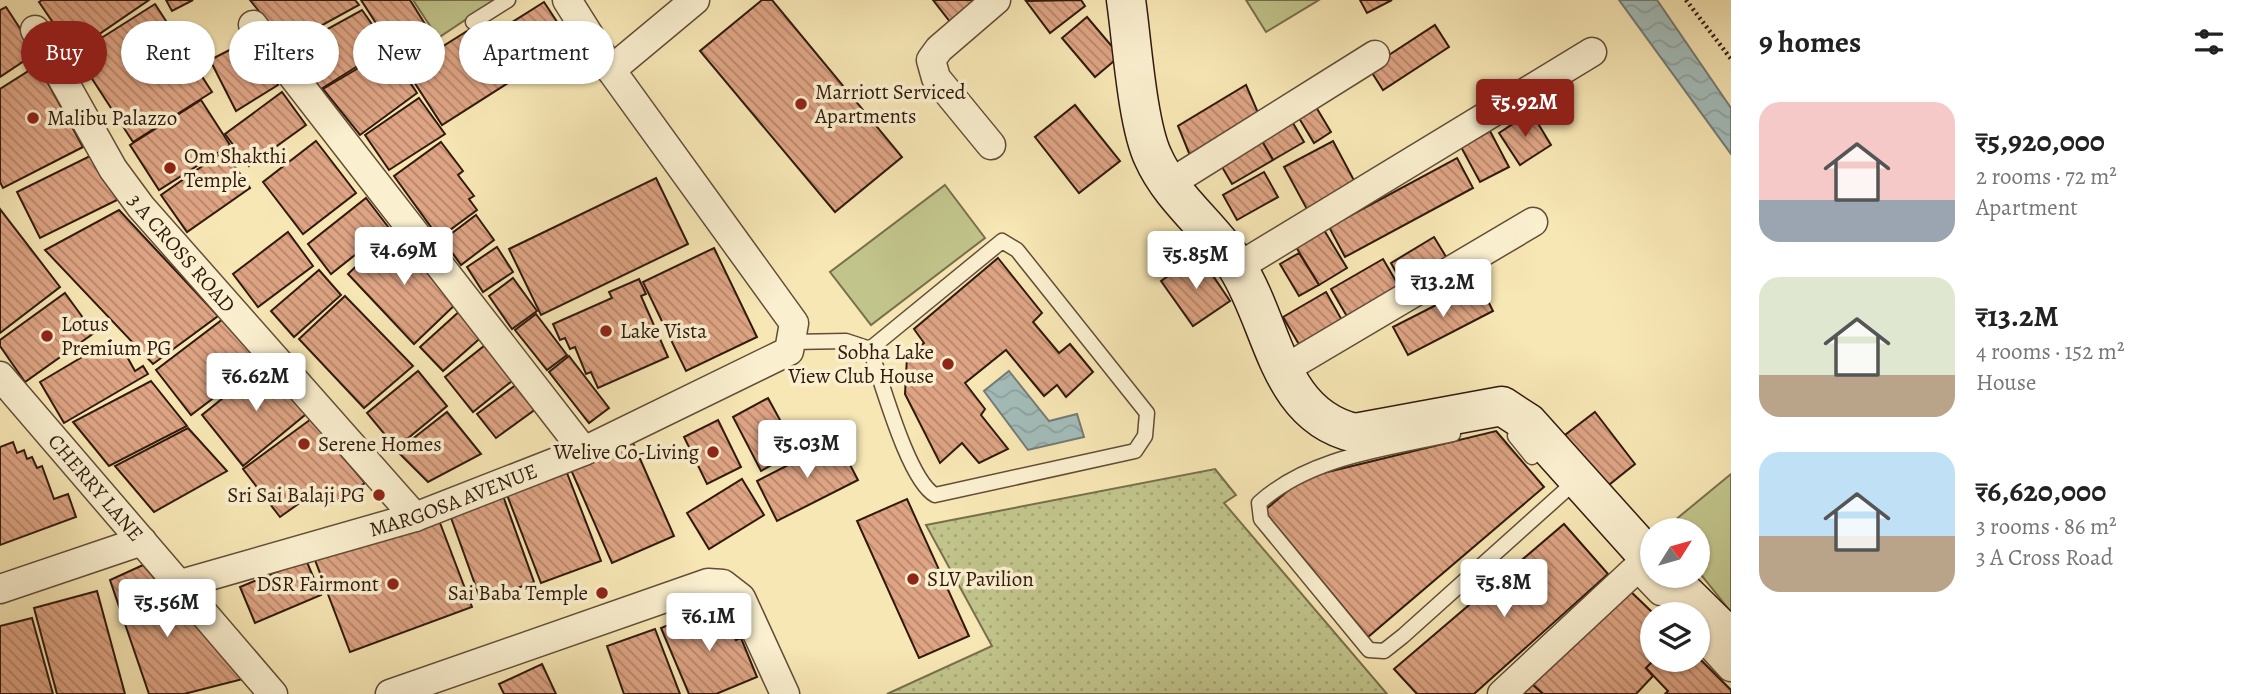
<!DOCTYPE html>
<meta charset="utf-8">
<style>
body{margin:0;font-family:Alegreya,serif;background:#f6f6f6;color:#222;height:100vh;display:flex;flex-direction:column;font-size:26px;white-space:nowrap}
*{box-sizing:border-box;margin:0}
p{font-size:23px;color:#767676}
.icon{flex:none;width:38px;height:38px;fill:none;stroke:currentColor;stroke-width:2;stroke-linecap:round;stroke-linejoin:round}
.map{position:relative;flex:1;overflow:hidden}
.side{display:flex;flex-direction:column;background:#fff;width:525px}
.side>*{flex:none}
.hud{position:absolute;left:21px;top:21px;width:665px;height:63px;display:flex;gap:14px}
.needle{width:46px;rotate:53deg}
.fabs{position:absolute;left:1640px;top:518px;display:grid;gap:14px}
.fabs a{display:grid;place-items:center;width:70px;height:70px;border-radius:50%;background:#fff;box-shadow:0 2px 5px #0004;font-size:35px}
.price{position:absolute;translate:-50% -60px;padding:0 16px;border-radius:7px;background:#fff;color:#222;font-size:23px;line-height:46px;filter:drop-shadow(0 2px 4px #0008)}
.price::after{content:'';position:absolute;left:50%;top:42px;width:21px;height:16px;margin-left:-10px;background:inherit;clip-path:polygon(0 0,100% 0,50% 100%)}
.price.selected{background:#8f2418;color:#fff}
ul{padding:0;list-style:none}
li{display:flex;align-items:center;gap:21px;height:175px;padding:0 28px}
li span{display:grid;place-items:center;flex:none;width:196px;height:140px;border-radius:21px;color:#555}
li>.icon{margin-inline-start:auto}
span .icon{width:84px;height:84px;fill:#fffc;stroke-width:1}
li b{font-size:30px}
h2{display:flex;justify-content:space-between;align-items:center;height:84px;padding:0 28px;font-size:30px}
.tag{padding:0 24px;border-radius:32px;background:#fff;box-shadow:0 2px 5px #0004;font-size:24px;line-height:63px}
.tag.selected{background:#8f2418;color:#fff}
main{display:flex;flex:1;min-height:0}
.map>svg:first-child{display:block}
</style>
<main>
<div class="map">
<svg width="1731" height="694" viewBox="0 0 1731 694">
<defs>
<pattern id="grass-dots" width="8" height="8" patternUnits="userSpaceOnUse" patternTransform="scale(1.75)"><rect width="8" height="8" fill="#c1c48b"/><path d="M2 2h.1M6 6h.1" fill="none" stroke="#a6a877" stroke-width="1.8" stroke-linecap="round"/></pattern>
<pattern id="water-waves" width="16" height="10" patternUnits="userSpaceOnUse" patternTransform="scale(1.75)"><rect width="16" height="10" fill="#a3bcb9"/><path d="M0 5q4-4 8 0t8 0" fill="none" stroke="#8da19e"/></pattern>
<pattern id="building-back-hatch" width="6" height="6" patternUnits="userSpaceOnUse" patternTransform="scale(1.75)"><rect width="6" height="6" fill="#dea484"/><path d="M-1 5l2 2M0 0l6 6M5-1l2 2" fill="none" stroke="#b4856a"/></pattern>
</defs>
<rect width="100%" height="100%" fill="#f7e7b5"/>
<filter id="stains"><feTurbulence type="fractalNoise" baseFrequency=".00286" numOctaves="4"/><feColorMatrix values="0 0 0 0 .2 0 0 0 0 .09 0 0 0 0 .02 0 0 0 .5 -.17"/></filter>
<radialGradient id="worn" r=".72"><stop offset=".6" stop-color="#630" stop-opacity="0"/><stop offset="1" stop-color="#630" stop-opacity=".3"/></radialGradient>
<polygon fill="url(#grass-dots)" stroke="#786f4c" stroke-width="2" points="1215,469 1236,495 1224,503 1387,694 887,694 992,646 926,525"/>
<g fill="#c1c48b" stroke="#786f4c" stroke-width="2">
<polygon points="413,0 495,0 438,38"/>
<polygon points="1246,0 1319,0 1266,32"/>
<polygon points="945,185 985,238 871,325 830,272"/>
<polygon points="1731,474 1731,612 1698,571 1698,530 1663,530"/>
</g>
<g fill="url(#water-waves)" stroke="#757b75" stroke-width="2">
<polygon points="1619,0 1657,0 1731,108 1731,154"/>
<polygon points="1009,371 1049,421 1077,414 1084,437 1028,450 984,391"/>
</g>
<g fill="url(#building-back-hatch)" stroke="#301a0e" stroke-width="2">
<polygon points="42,0 149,0 73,52 39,2"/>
<polygon points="166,0 193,0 172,11"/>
<polygon points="250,0 355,0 359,5 286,45"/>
<polygon points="361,0 410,0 440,48 475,26 484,40 544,2 571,43 442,125"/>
<polygon points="762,0 772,0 902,157 835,212 700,51"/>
<polygon points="933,0 980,0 951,23"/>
<polygon points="1081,0 1085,6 1050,33 1026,1"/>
<polygon points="1360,0 1392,0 1367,13"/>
<polygon points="155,4 212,92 133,142 76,54"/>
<polygon points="6,7 36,53 0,77 0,10"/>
<polygon points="362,10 388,47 321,89 291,49"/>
<polygon points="1087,17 1120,56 1095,77 1062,38"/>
<polygon points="1435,25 1449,47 1383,90 1369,68"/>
<polygon points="249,40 278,85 236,111 210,60"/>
<polygon points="389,50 417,93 360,135 323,89"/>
<polygon points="38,65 83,147 3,188 0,182 0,89"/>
<polygon points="1246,85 1259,115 1191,158 1178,126"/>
<polygon points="282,92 306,125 249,166 225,134"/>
<polygon points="419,98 445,134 389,170 365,135"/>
<polygon points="201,100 230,145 159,190 130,145"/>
<polygon points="1075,105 1120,161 1079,193 1035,137"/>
<polygon points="1316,107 1331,132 1314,143 1299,118"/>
<polygon points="1531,112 1551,145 1520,165 1499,133"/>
<polygon points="1290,118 1304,142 1273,160 1259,136"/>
<polygon points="1490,131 1509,167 1480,182 1461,147"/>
<polygon points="1259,136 1273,160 1232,184 1218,160"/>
<polygon points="316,141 356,193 303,234 263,182"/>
<polygon points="1333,141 1357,186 1308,211 1284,167"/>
<polygon points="441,142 463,171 458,175 474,196 469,199 477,210 439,238 394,176"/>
<polygon points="224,151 250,188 187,232 161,195"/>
<polygon points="96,153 119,199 40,238 17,192"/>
<polygon points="1457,158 1473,188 1345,257 1329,227"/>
<polygon points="1264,172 1278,197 1237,220 1223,195"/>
<polygon points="656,178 688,244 541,315 509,249"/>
<polygon points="366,198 389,228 331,274 308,244"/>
<polygon points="0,209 60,287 0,333"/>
<polygon points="119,210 218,316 153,364 45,250"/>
<polygon points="476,215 494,240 461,265 443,240"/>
<polygon points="394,230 460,300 414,344 348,274"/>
<polygon points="1324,230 1347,268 1319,285 1296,247"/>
<polygon points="288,232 313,266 258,307 233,274"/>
<polygon points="1434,237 1451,265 1406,290 1391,263"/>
<polygon points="497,247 513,272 483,292 467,267"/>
<polygon points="714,248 757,337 686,371 643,282"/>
<polygon points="1299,253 1319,285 1299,296 1280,264"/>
<polygon points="1199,255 1230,301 1193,326 1161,281"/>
<polygon points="998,258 1042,313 1033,322 1059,353 1070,344 1093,372 1066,397 1057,385 1044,396 1006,350 965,383 985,409 981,415 1008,449 979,463 962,443 940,463 905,394 907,357 924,343 914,329"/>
<polygon points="1383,259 1404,295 1352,325 1331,289"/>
<polygon points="319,270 341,295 294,337 271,311"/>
<polygon points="513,278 537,311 512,329 489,296"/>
<polygon points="639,279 646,294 641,296 668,357 598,388 591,372 586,374 575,347 570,349 565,338 560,340 553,324 612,298 609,292"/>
<polygon points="1479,283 1493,311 1408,355 1393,327"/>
<polygon points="1326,292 1347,329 1304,353 1283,317"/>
<polygon points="65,293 94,333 25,382 0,346 0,340"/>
<polygon points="345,296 413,366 364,408 299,339"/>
<polygon points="462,309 485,334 443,371 420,347"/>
<polygon points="536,314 567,355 547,370 515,330"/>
<polygon points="227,316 261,362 191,415 156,370"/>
<polygon points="111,340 120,356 125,353 135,371 143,366 148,374 64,423 40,382"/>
<polygon points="489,342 517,377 473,412 445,377"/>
<polygon points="569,356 609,408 589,423 549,372"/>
<polygon points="270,360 311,410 243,466 202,415"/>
<polygon points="418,371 447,406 396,448 367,413"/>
<polygon points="151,381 187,426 109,466 73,422"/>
<polygon points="521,381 540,406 496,438 477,414"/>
<polygon points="768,398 797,451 761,471 733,417"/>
<polygon points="447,412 481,454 428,482 397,451"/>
<polygon points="1595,412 1635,464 1605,488 1565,435"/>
<polygon points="311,419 365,483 325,508 315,492 280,517 243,469"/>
<polygon points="718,420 741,467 707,484 684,437"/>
<polygon points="188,428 227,471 154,512 115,466"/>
<polygon points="1496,431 1544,487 1368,637 1264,511 1303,478"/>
<polygon points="630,436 674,536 612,563 568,463"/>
<polygon points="837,440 858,480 777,521 757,481"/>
<polygon points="13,442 17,453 24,450 27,459 32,457 37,468 42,466 54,499 68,494 76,517 0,545 0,447"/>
<polygon points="567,473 601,561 541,583 507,495"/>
<polygon points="742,479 764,515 709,549 687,513"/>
<polygon points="502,493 534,582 481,601 449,512"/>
<polygon points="907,499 969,636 919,658 857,521"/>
<polygon points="437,515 472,607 350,652 315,560"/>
<polygon points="1564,524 1608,574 1474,694 1417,694 1394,669"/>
<polygon points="306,560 321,595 255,623 240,587"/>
<polygon points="143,565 243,679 184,694 149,694 110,580"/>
<polygon points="1626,587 1654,614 1654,660 1646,668 1653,676 1636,694 1543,694 1532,684"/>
<polygon points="97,591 125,694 57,694 34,608"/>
<polygon points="720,604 736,640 741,638 757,677 716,694 689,694 661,628"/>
<polygon points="32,618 53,694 0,694 0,626"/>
<polygon points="655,629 680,694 624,694 607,646"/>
<polygon points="1698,657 1731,690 1731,694 1665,694 1668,691 1646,668 1654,660 1698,660"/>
<polygon points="542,664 556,694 504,694 499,684"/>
<polygon points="1532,684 1543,694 1522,694"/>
</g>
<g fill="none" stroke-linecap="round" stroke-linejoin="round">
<defs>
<g id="lane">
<polyline points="473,22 508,0"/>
<path d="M791,342L846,341L870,349C882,382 908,480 935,495L1135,451L1145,436L1147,413L1017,250L1002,241L870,349"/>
<path d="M1453,434C1387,449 1311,456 1259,503L1261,519L1369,650L1384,651L1403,636L1578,479"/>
<polyline points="1515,436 1532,457"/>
</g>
<g id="street">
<polyline points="253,25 584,451"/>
<path id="s1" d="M35,30L113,169L141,207L415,517"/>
<polyline points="611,70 695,0"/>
<polyline points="991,145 936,78 931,60 939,49 996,0"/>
<polyline points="1169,184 1375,55"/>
<polyline points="1238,267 1592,52"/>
<polyline points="1283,370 1533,222"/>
<path id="s2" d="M0,376L273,694"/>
<path id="s3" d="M181,584L415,517L584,451L789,351L794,323L611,70L567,0"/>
<polyline points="0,589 142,541"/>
<polyline points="1698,631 1731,667"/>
<polyline points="390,694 708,583 723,584 741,598 785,694"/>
<polyline points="1502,694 1636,569 1640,569 1661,591"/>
</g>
<g id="secondary">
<path d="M1126,0C1132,41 1137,123 1153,157C1172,200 1213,228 1237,267C1274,325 1277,415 1355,433L1502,406L1528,423L1652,561"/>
<polyline points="1667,576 1731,639"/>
</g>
</defs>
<use href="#lane" stroke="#624d38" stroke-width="17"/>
<use href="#street" stroke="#624d38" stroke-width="31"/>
<use href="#secondary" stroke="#301a0e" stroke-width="41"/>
<polyline stroke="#301a0e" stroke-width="4.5" stroke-dasharray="2 3.5" stroke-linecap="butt" points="1686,0 1731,59"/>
<use href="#lane" stroke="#faefcf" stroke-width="14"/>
<use href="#street" stroke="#faefcf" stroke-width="28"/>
<use href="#secondary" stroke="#faefcf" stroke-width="38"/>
</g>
<g fill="#8f2418" stroke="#faefcf" stroke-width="2.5">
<circle cx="801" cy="104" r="7"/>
<circle cx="33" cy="118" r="7"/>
<circle cx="170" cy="168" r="7"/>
<circle cx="606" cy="331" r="7"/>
<circle cx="47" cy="336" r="7"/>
<circle cx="948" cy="364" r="7"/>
<circle cx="304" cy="444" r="7"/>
<circle cx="713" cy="452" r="7"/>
<circle cx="379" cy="495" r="7"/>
<circle cx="913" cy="579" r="7"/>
<circle cx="393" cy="584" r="7"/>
<circle cx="602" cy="593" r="7"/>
</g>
<g text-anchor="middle" stroke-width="7" stroke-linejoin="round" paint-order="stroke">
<g font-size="21" fill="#301a0e" stroke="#faefcf" text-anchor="start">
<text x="815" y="99">Marriott Serviced<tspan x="815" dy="24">Apartments</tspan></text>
<text x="47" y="125">Malibu Palazzo</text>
<text x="184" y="163">Om Shakthi<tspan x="184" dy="24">Temple</tspan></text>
<text x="61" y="331">Lotus<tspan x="61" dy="24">Premium PG</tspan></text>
<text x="620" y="338">Lake Vista</text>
<text x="934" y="359" text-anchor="end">Sobha Lake<tspan x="934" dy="24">View Club House</tspan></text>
<text x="318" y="451">Serene Homes</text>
<text x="699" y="459" text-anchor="end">Welive Co-Living</text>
<text x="365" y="502" text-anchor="end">Sri Sai Balaji PG</text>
<text x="927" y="586">SLV Pavilion</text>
<text x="379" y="591" text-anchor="end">DSR Fairmont</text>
<text x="588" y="600" text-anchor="end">Sai Baba Temple</text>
</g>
<g font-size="21" fill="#301a0e" stroke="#faefcf">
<text dy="7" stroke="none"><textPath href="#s1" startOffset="268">3 A CROSS ROAD</textPath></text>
<text dy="7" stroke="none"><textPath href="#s2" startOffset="147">CHERRY LANE</textPath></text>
<text dy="7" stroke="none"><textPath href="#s3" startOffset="285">MARGOSA AVENUE</textPath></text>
</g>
</g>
<rect width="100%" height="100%" filter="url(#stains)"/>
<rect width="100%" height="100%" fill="url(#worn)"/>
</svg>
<div class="fabs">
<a><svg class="needle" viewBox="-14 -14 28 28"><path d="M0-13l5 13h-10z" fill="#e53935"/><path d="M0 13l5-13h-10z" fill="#767676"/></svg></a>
<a><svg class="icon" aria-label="layers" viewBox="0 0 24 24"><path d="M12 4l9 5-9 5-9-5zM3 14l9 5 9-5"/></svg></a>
</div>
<b class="price selected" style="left:1525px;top:139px">₹5.92M</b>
<b class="price" style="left:404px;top:287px">₹4.69M</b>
<b class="price" style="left:1196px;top:291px">₹5.85M</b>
<b class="price" style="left:1443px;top:319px">₹13.2M</b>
<b class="price" style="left:256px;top:413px">₹6.62M</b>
<b class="price" style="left:807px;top:480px">₹5.03M</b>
<b class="price" style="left:1504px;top:619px">₹5.8M</b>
<b class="price" style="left:167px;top:639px">₹5.56M</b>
<b class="price" style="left:709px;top:653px">₹6.1M</b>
<div class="hud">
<a class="tag selected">Buy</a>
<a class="tag">Rent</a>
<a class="tag">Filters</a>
<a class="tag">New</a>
<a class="tag">Apartment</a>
</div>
</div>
<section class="side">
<h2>9 homes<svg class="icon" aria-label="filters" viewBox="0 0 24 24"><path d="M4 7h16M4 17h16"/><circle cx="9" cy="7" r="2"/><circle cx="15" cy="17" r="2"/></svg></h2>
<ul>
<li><span style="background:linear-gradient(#f6c9c9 70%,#9aa5b1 0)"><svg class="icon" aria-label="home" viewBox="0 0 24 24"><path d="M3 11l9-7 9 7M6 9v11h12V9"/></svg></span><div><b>₹5,920,000</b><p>2 rooms · 72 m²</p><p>Apartment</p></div></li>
<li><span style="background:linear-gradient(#dfe7d0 70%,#b9a48a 0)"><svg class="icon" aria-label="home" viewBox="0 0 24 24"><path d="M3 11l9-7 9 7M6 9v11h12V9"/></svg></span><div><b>₹13.2M</b><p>4 rooms · 152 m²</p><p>House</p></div></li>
<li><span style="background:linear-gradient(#bfe0f5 60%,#b9a48a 0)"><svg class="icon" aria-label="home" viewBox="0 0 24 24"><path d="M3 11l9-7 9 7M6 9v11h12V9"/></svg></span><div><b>₹6,620,000</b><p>3 rooms · 86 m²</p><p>3 A Cross Road</p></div></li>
</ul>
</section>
</main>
